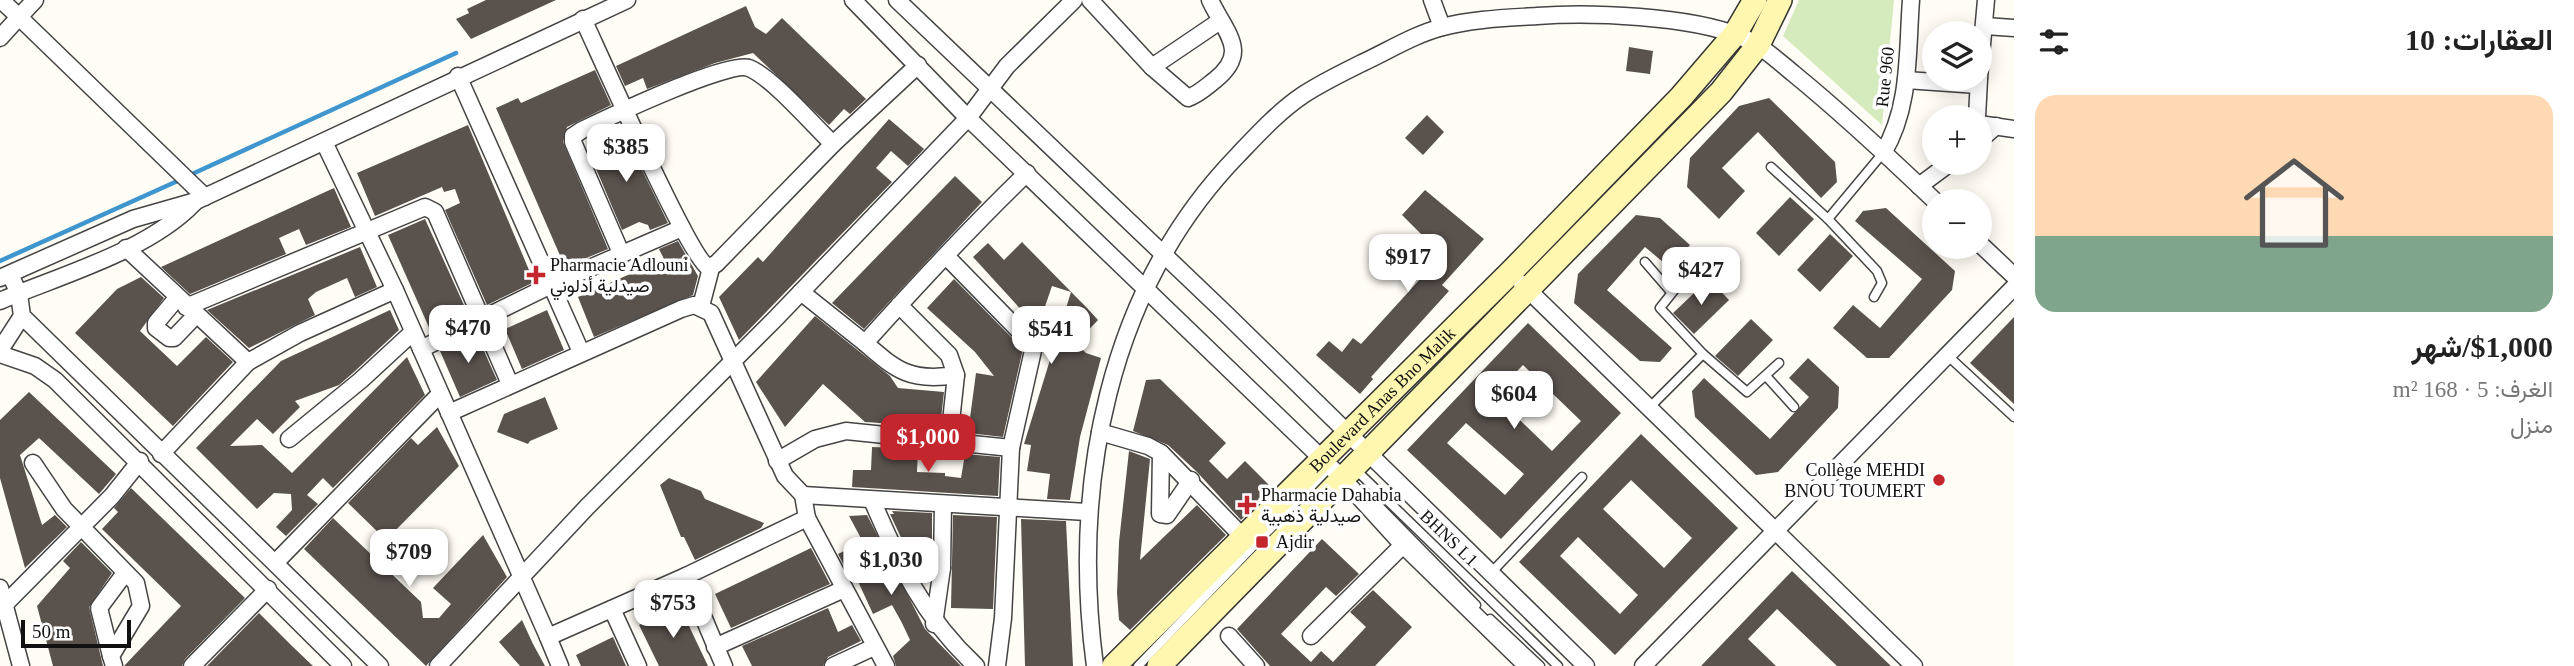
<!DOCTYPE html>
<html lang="ar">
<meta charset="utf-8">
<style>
body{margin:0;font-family:"Times New Roman",Vazirmatn,serif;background:#f6f6f6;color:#222;direction:rtl;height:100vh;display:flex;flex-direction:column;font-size:26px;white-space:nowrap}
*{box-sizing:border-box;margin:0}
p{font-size:23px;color:#767676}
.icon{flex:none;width:38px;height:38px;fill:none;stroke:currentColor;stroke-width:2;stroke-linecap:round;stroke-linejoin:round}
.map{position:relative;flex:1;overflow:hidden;direction:ltr}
.drawer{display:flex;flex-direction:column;background:#fff;width:560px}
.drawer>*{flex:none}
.tools{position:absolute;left:1922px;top:21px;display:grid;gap:14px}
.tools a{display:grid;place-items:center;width:70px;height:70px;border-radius:50%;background:#fff;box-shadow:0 4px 18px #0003;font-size:35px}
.scale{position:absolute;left:21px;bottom:18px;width:110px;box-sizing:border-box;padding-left:7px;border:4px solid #111;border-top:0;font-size:19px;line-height:24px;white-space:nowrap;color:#111;-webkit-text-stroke:5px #fff;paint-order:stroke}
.price{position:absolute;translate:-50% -60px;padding:0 16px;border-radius:14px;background:#fff;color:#222;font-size:23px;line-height:46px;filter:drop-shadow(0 2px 4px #0008)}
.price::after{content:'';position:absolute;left:50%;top:42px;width:21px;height:16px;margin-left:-10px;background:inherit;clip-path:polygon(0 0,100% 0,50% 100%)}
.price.selected{background:#c4262e;color:#fff}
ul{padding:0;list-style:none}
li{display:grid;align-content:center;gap:14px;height:371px;padding:0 21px}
li span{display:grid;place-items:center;height:217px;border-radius:21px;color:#555}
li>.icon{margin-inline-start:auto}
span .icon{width:126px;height:126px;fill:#fffc;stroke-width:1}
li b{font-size:30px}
h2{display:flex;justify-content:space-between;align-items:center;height:84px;padding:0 21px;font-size:30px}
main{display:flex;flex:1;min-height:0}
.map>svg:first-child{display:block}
</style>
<main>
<section class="drawer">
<h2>العقارات: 10<svg class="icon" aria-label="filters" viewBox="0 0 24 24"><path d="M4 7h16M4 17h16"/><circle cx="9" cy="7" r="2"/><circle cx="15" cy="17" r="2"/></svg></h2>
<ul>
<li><span style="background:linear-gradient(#ffd9b3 65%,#7fa58c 0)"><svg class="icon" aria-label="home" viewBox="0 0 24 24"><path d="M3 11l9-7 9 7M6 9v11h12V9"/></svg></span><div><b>$1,000/شهر</b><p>الغرف: 5 · 168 m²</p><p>منزل</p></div></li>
</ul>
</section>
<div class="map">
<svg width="2014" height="666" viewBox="0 0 2014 666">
<rect width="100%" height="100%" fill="#fffdf5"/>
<polygon fill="#d5ebbd" points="1799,0 1894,0 1882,125 1783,36"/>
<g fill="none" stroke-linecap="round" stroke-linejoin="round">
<g stroke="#3f96cf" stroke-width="4.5">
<polyline points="190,175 456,53"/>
<polyline points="0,261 182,179"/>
</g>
</g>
<g fill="#5a524d" fill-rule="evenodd">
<polygon points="486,0 556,0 471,39 456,19 469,13 467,9"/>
<polygon points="746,6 755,27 766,34 782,18 866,99 850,114 844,109 829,125 753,53 715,63 647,89 643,78 625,86 616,66"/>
<polygon points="1629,47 1653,51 1650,74 1626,71"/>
<polygon points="595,70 611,105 567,127 563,142 608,249 565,267 496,108 518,98 521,103"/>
<polygon points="1769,98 1835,162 1837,182 1821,198 1758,132 1722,168 1745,191 1719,219 1687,187 1690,158 1739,106"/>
<polygon points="1427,115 1444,132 1423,155 1405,138"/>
<polygon points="889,119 924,149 908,166 891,151 876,168 892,182 739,340 719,297 758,257 763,262"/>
<polygon points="468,125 534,282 487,305 445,210 460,203 455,189 444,192 442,187 375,216 357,173"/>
<polygon points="624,133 668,223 650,230 648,225 639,222 622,230 588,150"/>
<polygon points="955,176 982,202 864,329 832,303"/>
<polygon points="334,188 351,227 306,245 299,229 279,238 286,254 190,294 161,267"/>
<polygon points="1425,190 1484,239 1442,285 1449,291 1371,377 1373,379 1360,394 1316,355 1329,341 1342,352 1353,338 1361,344 1442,255 1402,215"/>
<polygon points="1790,197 1814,219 1779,256 1756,233"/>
<polygon points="1886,208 1955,271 1952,290 1889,358 1867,358 1833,328 1853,305 1880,328 1922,279 1855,221 1863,211"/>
<polygon points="1636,215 1660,218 1690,245 1670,268 1645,247 1607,290 1672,348 1660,362 1640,361 1574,303 1578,274"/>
<polygon points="425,219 468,314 431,332 388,235"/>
<polygon points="1830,234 1853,256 1820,292 1797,270"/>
<polygon points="678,241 698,276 693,295 594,337 578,297 664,259 659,249"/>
<polygon points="1022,242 1087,308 1098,320 1076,343 1086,353 1101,358 1080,437 1070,500 1047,499 1050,474 1027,471 1031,445 1024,444 1071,292 1052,286 1036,333 1032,328 1035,325 973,257 988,243 1004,260"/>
<polygon points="360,247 377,287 355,297 347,278 316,292 308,299 315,315 249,348 207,310"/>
<polygon points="141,277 164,298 140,331 177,366 206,337 233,362 173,426 75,333 117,289"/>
<polygon points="954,279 1023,349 1003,437 968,433 976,373 994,376 975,352 927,308"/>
<polygon points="1709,279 1729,300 1694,334 1673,313"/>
<polygon points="390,310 399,330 354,372 339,385 295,401 300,407 273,434 257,419 230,446 262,445 292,473 407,357 425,395 333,488 323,478 307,495 318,504 286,536 276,527 292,510 291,494 274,493 257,509 196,448 281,361"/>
<polygon points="547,310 564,350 522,369 505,329"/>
<polygon points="815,316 890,376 898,388 944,392 940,427 865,422 823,384 785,427 756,382"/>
<polygon points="2014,317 2014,404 1970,363"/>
<polygon points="1751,319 1773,340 1738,376 1715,356"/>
<path d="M1528,323L1621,413L1501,539L1407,450ZM1523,365L1581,421L1552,451L1494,395ZM1466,423L1524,474L1505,495L1447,443Z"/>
<polygon points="476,333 497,380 460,397 440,351"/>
<polygon points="1808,358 1839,387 1838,408 1778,472 1756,475 1695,417 1692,391 1704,378 1770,439 1809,397 1789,378"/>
<polygon points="1160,379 1226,443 1209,461 1227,479 1245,461 1273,489 1241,520 1197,472 1168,445 1133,431 1146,380"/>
<polygon points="29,392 116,474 99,494 39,438 20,455 42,525 55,515 67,527 25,568 0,478 0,420"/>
<polygon points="545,397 558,429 530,441 528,444 497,432 504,414"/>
<polygon points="437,427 459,466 386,540 348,503 411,438 418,445"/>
<path d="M1641,434L1738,528L1615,655L1519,562ZM1631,480L1692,538L1664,568L1603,509ZM1578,537L1638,595L1620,614L1560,556Z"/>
<polygon points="872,447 918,449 917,472 945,473 945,476 961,478 965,454 1000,457 998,496 852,487 853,470 871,470"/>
<polygon points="1129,451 1150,459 1140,560 1197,505 1226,535 1130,630 1119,620 1117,593 1119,542"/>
<polygon points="669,478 701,491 705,499 764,523 761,528 695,560 684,537 681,537 660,485"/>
<polygon points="131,488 245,598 185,659 182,666 124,666 181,606 102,529 118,512 114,508"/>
<polygon points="892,511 932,513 932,558 911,559 890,514 894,514"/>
<polygon points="867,515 925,629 961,666 896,666 893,656 910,640 902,623 892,605 873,614 856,577 851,579 838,554 863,542 849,516"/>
<polygon points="953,515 997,517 993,609 951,608"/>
<polygon points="333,518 421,602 423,618 439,618 451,604 433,588 483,535 507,577 426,666 304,549"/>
<polygon points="1021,519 1066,521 1073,666 1025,666"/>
<polygon points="1322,539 1359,574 1336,596 1326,587 1281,634 1311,662 1321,651 1333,662 1366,627 1350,612 1373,590 1412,627 1375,666 1270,666 1237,629"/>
<polygon points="81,542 112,573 89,607 103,666 53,666 37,606 70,568 63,561"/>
<polygon points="811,548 830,584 731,628 715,594"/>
<polygon points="1792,571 1891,666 1837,666 1777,609 1748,639 1776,666 1701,666"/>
<polygon points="679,605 689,626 708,666 659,666 639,625"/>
<polygon points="828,608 838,632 852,625 861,641 828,657 823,666 752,666 742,646"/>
<polygon points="259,613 292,646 313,666 207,666"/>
<polygon points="522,620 533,644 545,666 520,666 499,642"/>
<polygon points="613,637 626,666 581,666 576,655"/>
</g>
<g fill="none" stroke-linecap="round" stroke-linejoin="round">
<defs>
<g id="lane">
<polyline points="1771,167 1828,219 1883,153"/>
<polyline points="1828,219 1877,271 1882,283 1874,297"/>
<polyline points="1645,262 1671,292"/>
<polyline points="1687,274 1660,308 1703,354 1747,392 1779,363"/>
<polyline points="1947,355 2014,417"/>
<polyline points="1766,376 1794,407"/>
<polyline points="1648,409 1703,354"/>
<polyline points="1354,468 1558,666"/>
<polyline points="1363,490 1476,605"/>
<polyline points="1490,574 1582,477"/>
<polyline points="1490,619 1540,666"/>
<polyline points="1138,666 1329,468"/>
</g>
<g id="street">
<polyline points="1,0 19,17 35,0"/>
<polyline points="853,0 968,118 1341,477 1403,545 1527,666"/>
<polyline points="897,0 1225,313 1586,666"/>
<path d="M1090,0L1152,67L1188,98C1199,94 1206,87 1215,80C1250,52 1226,34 1210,0"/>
<polyline points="1432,0 1442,27"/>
<path d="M583,19C599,53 689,257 708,267L716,264L833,144L918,65"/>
<polyline points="1985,26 2014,28"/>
<polyline points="0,38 19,17 205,197"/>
<polyline points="1152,67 1220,21"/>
<polyline points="458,76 581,352"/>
<polyline points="1979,78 1986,0"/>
<polyline points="1906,80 1978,85"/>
<polyline points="1977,117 1979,79"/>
<polyline points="1979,124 2014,129"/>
<polyline points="1979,141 1996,126"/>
<polyline points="324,142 395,290 548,637 686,576 724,666"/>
<path d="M1883,153C1911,107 1907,52 1911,0"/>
<polyline points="1919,186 1950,163"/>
<polyline points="1979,243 2014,276"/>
<polyline points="126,248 248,362"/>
<path d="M621,253L573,142V136L582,130C607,118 729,60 749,68C772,77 813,125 833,144"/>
<polyline points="947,257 1034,346 1011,448 1003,618 997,666"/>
<polyline points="10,274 19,294 22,316 380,666"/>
<polyline points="0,278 133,219 196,201 627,0"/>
<polyline points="1522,284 1914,666"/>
<polyline points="801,292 865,343"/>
<polyline points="177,298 156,323 156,328 169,338 174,338 196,315"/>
<path d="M0,301C61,275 148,251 194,203"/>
<path d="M899,305L949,355L956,375C911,382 897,371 865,343C917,285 971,227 1027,173"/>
<polyline points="701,306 711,268"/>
<polyline points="186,307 425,207 435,212 510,384"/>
<polyline points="421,349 553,284 682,228"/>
<polyline points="0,350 22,316"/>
<polyline points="0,354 35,366 55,380 343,666"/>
<polyline points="449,413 681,309 694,305 711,313 785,476 803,495 807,518 686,576"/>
<polyline points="1100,432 1148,446 1161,453 1243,537"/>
<polyline points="289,439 361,380 413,332"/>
<polyline points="949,440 956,375"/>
<polyline points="1161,453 1160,514 1167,515 1191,480"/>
<polyline points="161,454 248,362 300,333 395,290"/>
<polyline points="777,461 815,439 846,431 1011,448"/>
<polyline points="33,463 64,509 136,583 141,606 111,656 114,666"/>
<polyline points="803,495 1087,512"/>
<path d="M872,500C900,565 923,617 976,666"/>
<polyline points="807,518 886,666"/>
<polyline points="276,562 440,394"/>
<polyline points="904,570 942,568"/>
<polyline points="0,588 21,666"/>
<polyline points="5,604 112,496 140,461"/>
<polyline points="612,609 638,666"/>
<polyline points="934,624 942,568 943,504"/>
<polyline points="1229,636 1256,666"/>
<polyline points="1311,636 1403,545"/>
<polyline points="548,637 560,666"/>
<polyline points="715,647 844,589"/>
<polyline points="111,656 99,608 125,573"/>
<polyline points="192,666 268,589"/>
<polyline points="438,666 587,507 776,318 968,118 1007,66 1074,0"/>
<polyline points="833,666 874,647"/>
<path d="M1095,666C1071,486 1107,290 1238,155C1257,135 1279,111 1303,95C1321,83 1342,73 1362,63C1388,51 1415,34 1443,27C1472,19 1507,18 1537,16C1591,12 1689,16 1739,36C1760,44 1777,60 1794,74C1843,114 1890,158 1935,201"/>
<polyline points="1643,666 2014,287"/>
</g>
<g id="secondary">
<path id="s1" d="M1114,666L1511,272L1681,97L1735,34L1755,0"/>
<polyline points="1159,666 1721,92 1758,45 1780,0"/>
</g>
</defs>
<use href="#lane" stroke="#444" stroke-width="11"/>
<use href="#street" stroke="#444" stroke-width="19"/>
<use href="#secondary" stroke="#333" stroke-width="26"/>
<use href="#lane" stroke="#fff" stroke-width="8"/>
<use href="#street" stroke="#fff" stroke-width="16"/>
<use href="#secondary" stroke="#fff6b0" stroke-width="23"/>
</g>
<g fill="#c4262e" stroke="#fff" stroke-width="2.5">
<path d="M532.5 264.5h7v7h7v7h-7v7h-7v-7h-7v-7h7z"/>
<circle cx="1939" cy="480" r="7"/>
<path d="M1243.5 494.5h7v7h7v7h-7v7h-7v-7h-7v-7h7z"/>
<rect x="1255" y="535" width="14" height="14" rx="3.5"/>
</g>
<g text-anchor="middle" stroke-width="7" stroke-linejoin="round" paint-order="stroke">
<g font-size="18" fill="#111" stroke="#fff">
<text transform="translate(1885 77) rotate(-84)" y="6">Rue 960</text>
<text dy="6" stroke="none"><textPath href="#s1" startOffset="378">Boulevard Anas Bno Malik</textPath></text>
<text transform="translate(1449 538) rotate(44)" y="6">BHNS L1</text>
</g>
<g font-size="18" fill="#111" stroke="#fff" text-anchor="start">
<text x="550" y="271">Pharmacie Adlouni<tspan x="550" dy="21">صيدلية أدلوني</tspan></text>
<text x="1925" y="476" text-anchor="end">Collège MEHDI<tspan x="1925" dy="21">BNOU TOUMERT</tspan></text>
<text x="1261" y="501">Pharmacie Dahabia<tspan x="1261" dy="21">صيدلية ذهبية</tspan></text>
<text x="1276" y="548">Ajdir</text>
</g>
</g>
</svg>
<div class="tools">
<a><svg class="icon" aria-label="layers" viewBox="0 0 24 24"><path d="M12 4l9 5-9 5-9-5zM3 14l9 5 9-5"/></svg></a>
<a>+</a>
<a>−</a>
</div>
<div class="scale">50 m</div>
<b class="price" style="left:626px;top:184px">$385</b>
<b class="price" style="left:1408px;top:294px">$917</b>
<b class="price" style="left:1701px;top:307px">$427</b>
<b class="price" style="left:468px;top:365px">$470</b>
<b class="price" style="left:1051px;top:366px">$541</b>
<b class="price" style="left:1514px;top:431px">$604</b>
<b class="price selected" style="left:928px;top:474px">$1,000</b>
<b class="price" style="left:409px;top:589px">$709</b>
<b class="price" style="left:891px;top:597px">$1,030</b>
<b class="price" style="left:673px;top:640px">$753</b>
</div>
</main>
